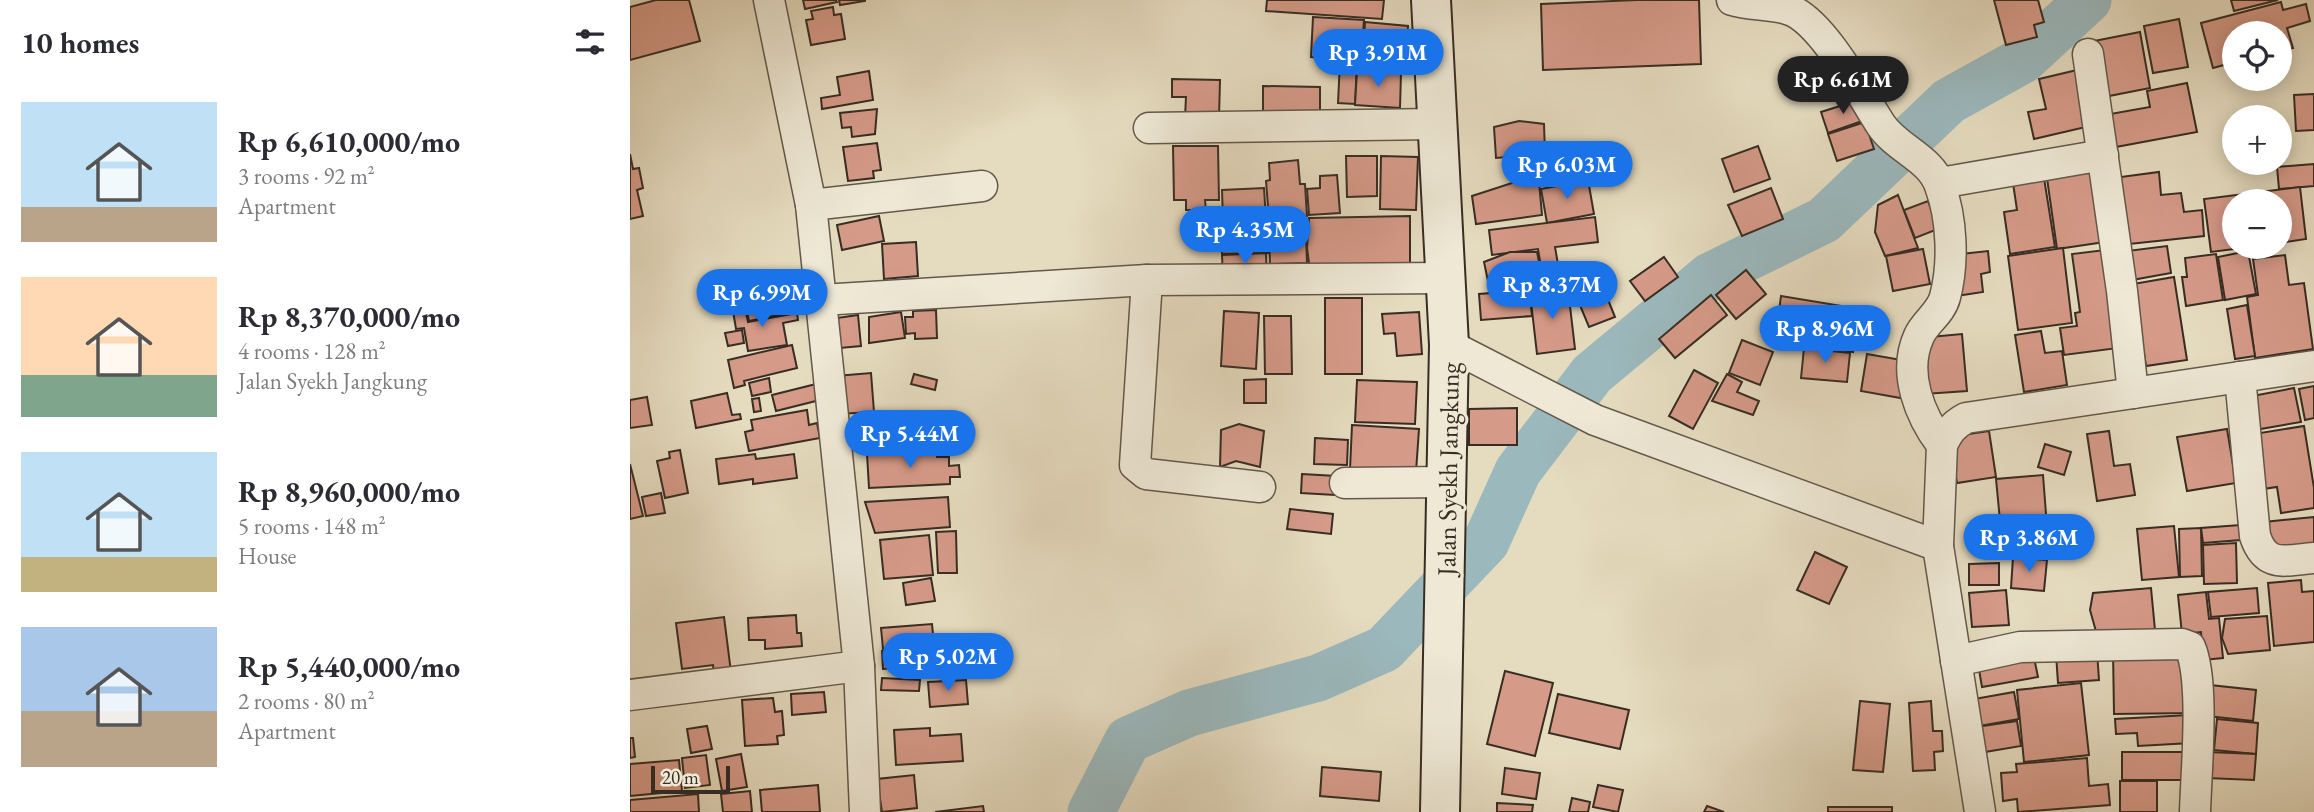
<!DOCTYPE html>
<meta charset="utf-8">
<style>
body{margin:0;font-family:"EB Garamond",serif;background:#f2f2f3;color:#2b2b33;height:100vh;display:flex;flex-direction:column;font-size:26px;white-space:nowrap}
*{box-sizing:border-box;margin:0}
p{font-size:23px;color:#7c7c81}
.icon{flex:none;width:38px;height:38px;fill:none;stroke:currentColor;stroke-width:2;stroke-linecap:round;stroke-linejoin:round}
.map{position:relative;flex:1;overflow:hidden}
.details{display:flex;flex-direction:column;background:#fff;width:630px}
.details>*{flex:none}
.controls{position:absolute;left:1592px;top:21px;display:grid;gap:14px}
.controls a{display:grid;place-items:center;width:70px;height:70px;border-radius:50%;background:#fff;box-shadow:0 4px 18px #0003;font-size:35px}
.scale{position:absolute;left:21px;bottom:18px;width:79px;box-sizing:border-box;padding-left:7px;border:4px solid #382d23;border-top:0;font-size:19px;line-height:24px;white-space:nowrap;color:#382d23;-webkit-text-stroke:5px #eee8d5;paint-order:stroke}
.price{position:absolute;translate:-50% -60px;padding:0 16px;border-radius:24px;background:#1a73e8;color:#fff;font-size:23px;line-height:46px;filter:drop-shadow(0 2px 4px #0008)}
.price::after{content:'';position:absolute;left:50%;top:42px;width:21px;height:16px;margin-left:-10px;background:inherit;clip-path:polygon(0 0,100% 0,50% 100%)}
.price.current{background:#222;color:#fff}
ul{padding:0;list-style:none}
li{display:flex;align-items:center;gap:21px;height:175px;padding:0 21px}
li span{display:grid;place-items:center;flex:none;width:196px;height:140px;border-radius:0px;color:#555}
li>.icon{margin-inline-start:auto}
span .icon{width:84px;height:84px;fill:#fffc;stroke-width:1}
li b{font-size:30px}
h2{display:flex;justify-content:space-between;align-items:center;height:84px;padding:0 21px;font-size:30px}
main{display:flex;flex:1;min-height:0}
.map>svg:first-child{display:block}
</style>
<main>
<section class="details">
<h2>10 homes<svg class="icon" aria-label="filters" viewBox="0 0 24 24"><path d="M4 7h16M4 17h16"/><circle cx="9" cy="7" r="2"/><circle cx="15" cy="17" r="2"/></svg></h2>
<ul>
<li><span style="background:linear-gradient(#bfe0f5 75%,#b9a48a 0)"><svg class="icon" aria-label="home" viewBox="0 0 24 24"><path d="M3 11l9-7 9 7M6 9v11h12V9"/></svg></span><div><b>Rp 6,610,000/mo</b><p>3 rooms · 92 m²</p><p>Apartment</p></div></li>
<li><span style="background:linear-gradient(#ffd9b3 70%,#7fa58c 0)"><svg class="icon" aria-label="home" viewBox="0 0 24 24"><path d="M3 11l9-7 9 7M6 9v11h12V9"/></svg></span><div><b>Rp 8,370,000/mo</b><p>4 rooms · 128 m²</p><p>Jalan Syekh Jangkung</p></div></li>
<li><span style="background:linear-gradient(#bfe0f5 75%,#c2b280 0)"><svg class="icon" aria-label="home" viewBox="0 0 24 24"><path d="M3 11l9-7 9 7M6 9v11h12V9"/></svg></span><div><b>Rp 8,960,000/mo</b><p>5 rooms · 148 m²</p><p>House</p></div></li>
<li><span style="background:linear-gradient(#a9c7e8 60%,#b9a48a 0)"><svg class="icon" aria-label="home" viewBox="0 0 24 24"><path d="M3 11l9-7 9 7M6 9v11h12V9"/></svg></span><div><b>Rp 5,440,000/mo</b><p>2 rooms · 80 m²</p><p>Apartment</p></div></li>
</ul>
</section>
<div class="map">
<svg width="1684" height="812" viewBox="0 0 1684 812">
<rect width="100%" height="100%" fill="#e5dbbf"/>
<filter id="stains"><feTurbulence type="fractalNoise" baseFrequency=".00286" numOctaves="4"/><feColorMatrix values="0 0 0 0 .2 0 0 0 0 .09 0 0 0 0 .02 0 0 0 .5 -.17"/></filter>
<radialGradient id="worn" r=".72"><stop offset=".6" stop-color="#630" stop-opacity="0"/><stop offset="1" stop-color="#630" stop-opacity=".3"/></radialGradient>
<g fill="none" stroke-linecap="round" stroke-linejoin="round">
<polyline stroke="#9bb8bd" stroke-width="47" points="461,812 498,740 559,713 688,678 754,649 856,542 888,471 962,374 1080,276 1194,220 1319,101 1393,60 1458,0"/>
</g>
<g fill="#d59a88" stroke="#382d23" stroke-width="2">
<polygon points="26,0 59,0 70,41 0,60 0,7"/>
<polygon points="173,0 206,0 207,2 175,9"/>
<polygon points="209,0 235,0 235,1 210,5"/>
<polygon points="637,0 754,0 752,19 636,11"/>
<polygon points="1007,0 1069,0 1071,64 913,70 911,4"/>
<polygon points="1364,0 1408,0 1414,22 1404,25 1407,37 1376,45"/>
<polygon points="1601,0 1648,0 1604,11"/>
<polygon points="1651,2 1653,10 1676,4 1680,21 1657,28 1663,48 1650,51 1650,33 1605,33 1605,62 1583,68 1571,23"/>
<polygon points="203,7 204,15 211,14 215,39 181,45 176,20 183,19 181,11"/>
<polygon points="683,17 734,20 731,61 681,57"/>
<polygon points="1549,19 1558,67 1523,73 1514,26"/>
<polygon points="735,22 778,26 775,72 732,69"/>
<polygon points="1510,32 1520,88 1469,98 1459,42"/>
<polygon points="710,61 727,62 725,104 708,103"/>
<polygon points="1447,70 1460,126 1404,139 1398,112 1416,109 1409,79"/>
<polygon points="239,71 243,100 192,109 191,98 210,95 207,77"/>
<polygon points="727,71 771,73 770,108 725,105"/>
<polygon points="542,79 590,80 589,118 555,117 556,97 542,97"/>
<polygon points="1557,83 1567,132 1475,149 1469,116 1520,107 1517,91"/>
<polygon points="633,86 690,87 690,125 633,124"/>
<polygon points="1684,94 1684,130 1666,131 1664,95"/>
<polygon points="1229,100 1235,120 1198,133 1191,112"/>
<polygon points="247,109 245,134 222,137 221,127 212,128 210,113"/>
<polygon points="889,121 914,124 915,154 866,158 864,127"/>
<polygon points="1235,122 1244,149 1207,161 1198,134"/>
<polygon points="247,143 251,170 243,171 244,178 218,181 213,147"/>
<polygon points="543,146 588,146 589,200 575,200 576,210 556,210 556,200 544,200"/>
<polygon points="1128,146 1140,179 1104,192 1092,159"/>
<polygon points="0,154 3,169 9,168 13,188 7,190 13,216 0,219"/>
<polygon points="716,156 747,156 747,196 717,197"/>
<polygon points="751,156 788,157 786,210 750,209"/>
<polygon points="668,160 670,184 675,184 677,216 639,219 636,181 640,180 639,163"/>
<polygon points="1471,164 1482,241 1427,249 1416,171"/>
<polygon points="1684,164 1684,186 1649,189 1647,167"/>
<polygon points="1529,172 1531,195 1551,193 1554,212 1572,210 1574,236 1490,245 1483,178"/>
<polygon points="707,175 710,213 679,215 677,189 690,188 690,176"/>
<polygon points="1414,178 1425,247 1380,254 1374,212 1387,210 1383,183"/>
<polygon points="958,180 964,214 917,223 911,189"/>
<polygon points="885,182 909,182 912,215 846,224 842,196"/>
<polygon points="1670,187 1676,239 1650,243 1650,201 1605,201 1605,247 1620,247 1581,252 1574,199"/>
<polygon points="634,188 636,220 593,221 592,190"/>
<polygon points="1141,188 1153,219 1112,236 1098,205"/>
<polygon points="1268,195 1288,248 1255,256 1245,232 1248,205"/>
<polygon points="1298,201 1308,229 1285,238 1274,210"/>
<polygon points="249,216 254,241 212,250 207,225"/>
<polygon points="780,216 780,277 681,278 677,248 679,218"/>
<polygon points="965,217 968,242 925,247 931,282 914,285 908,249 862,255 859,230"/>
<polygon points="636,221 638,253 592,254 591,222"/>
<polygon points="639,235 676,235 677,263 640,264"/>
<polygon points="286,242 288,276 254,279 252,244"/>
<polygon points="1537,246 1541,273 1502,280 1497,251"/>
<polygon points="1433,248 1442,323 1388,330 1378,256"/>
<polygon points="1293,249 1300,284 1263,291 1256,256"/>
<polygon points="1483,249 1496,347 1434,355 1430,328 1447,326 1445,313 1450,312 1442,254"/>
<polygon points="1358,251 1360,272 1351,274 1353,292 1326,296 1322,255"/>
<polygon points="1618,251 1626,294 1595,300 1588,257"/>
<polygon points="880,252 907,252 913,281 860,291 854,262"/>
<polygon points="636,253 637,278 593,279 592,255"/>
<polygon points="1586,254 1593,300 1556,306 1552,277 1557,277 1555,258"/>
<polygon points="1655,255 1659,285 1674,283 1683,349 1625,358 1617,297 1628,295 1623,259"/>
<polygon points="1034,257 1048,277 1015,301 1000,281"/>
<polygon points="1116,270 1136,294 1106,319 1086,295"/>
<polygon points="968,275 985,317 959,327 942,286"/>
<polygon points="1544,277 1557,360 1516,366 1503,284"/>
<polygon points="167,281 168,288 173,287 178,309 119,321 113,293"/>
<polygon points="938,289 945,349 907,354 900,293"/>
<polygon points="899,290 902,316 851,320 849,294"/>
<polygon points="1081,295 1097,315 1045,358 1029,339"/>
<polygon points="1151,296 1230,309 1223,352 1168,342 1170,330 1147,326"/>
<rect x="695" y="298" width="37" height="76"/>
<polygon points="114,303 118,322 167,313 168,320 153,323 157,345 118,351 114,328 106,329 102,305"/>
<polygon points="1617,305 1625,356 1605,359 1597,309"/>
<polygon points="306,310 307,338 285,339 285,333 276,334 275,317 283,317 283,311"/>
<polygon points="594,311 629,313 626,369 591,366"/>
<polygon points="271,312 275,338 239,343 239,317"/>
<polygon points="789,312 792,354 767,356 765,333 754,334 752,314"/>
<polygon points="228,315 231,346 210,348 207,318"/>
<polygon points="634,316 661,316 662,374 635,374"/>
<polygon points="112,330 114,343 98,346 95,333"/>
<polygon points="1411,331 1415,353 1432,351 1437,385 1394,392 1385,335"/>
<polygon points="1332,334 1337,391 1294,394 1289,338"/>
<polygon points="1112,340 1143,352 1130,385 1099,373"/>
<polygon points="162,345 167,368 114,381 115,385 104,388 98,360"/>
<polygon points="1174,348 1220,353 1217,382 1171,378"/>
<polygon points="1237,354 1283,362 1276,399 1231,391"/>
<polygon points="1064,370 1088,383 1063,429 1039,416"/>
<polygon points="241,373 244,412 208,414 206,376"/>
<polygon points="284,374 307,380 305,390 281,384"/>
<polygon points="1097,374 1112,382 1107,392 1129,401 1123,415 1082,401"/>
<polygon points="139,378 141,392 122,396 119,383"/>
<polygon points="636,379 636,403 614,403 614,380"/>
<polygon points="727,380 787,382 785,424 725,422"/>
<polygon points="186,384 190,400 146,411 142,395"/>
<polygon points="1684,386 1684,418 1675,420 1669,389"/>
<polygon points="1664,388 1671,422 1619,431 1612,398"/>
<polygon points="97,393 102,415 110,414 111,419 66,428 61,401"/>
<polygon points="17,397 22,425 0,428 0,400"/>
<polygon points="129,398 131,411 124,412 122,399"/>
<polygon points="887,408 887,445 839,445 839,409"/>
<polygon points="177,410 179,425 187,423 190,438 119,451 115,432 123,430 121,420"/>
<polygon points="300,418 304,440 289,440 290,447 257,449 253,433 237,419"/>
<polygon points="609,424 634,431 630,467 606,461 590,467 591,430"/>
<polygon points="722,425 789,429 786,472 720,469"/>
<polygon points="235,426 251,438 219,443 224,427"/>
<polygon points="1674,426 1684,488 1684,508 1651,513 1647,487 1633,489 1624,434"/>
<polygon points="1597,429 1606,483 1557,491 1547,437"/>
<polygon points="1359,431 1366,477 1327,483 1319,437"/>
<polygon points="1479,431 1484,466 1500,464 1505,495 1467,501 1457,434"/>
<polygon points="685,438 718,440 717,465 684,464"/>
<polygon points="1415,444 1441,452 1434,475 1408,467"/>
<polygon points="50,450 58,493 35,498 27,461 40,458 39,452"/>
<polygon points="306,451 307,457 319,457 319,466 329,465 330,477 320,477 320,484 239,488 237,454"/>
<polygon points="125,454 126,459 164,454 167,478 123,484 123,479 89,484 86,459"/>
<polygon points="0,464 13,516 0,519"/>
<polygon points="672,474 706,476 705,495 671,493"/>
<polygon points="1413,475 1417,527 1371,531 1366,479"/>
<polygon points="31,493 35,513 16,516 12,497"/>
<polygon points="318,497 320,527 245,533 235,502"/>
<polygon points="660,509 703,514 701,534 657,529"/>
<polygon points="1684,517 1684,556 1638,558 1634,522"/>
<polygon points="1610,525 1611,540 1573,543 1571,528"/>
<polygon points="1544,526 1549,577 1512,580 1507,529"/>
<polygon points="1571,528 1572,576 1550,577 1549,529"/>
<polygon points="326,531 327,573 308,573 306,532"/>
<polygon points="299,535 303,575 254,579 250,540"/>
<polygon points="1606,543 1607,583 1574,584 1573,545"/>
<polygon points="1185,552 1217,567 1199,604 1167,590"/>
<polygon points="1383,557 1417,560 1414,591 1381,588"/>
<polygon points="1369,563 1369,585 1339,585 1339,564"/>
<polygon points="301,578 305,601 276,605 273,583"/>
<polygon points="1671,580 1672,592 1684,591 1684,642 1644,646 1638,583"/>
<polygon points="1521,588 1525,630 1467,635 1460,610 1463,593"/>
<polygon points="1627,588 1629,613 1581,617 1578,592"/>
<polygon points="1376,590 1379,625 1342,627 1339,593"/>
<polygon points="1576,592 1579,619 1589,618 1593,658 1573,660 1571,632 1552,634 1548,595"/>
<polygon points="166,615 167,633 171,633 172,646 135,649 135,640 119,640 118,618"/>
<polygon points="1637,616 1640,650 1598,654 1592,638 1595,619"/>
<polygon points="94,617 101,672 84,674 83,665 52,669 46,623"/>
<polygon points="302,624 304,645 253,649 251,628"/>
<polygon points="344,643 349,670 335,672 330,646"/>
<polygon points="309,648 323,672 317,677 312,671 295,672 295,666 253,669 252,651"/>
<polygon points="1402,648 1408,677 1352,687 1347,658"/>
<polygon points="1560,649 1562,713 1484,714 1483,651"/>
<polygon points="1467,651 1469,680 1428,683 1426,654"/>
<polygon points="875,671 923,683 905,756 857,744"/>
<polygon points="252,678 290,680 289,691 251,690"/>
<polygon points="336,680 338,704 300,707 298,682"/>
<polygon points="1451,683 1459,755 1394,762 1387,690"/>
<polygon points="1580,685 1626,690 1623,721 1577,716"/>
<polygon points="194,692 196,712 162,715 161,694"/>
<polygon points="1384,692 1389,719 1338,728 1333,701"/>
<polygon points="928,694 999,710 990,749 919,733"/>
<polygon points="143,698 145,712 152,711 154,735 147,736 148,744 115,746 112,700"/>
<polygon points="1230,701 1260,704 1253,772 1223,770"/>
<polygon points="1301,701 1303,731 1312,731 1313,751 1304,752 1305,770 1283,771 1279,703"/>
<polygon points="1559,715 1561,743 1508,746 1507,733 1486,734 1485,719"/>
<polygon points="1587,719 1628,723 1626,754 1584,750"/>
<polygon points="1387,721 1391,746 1343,754 1339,728"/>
<polygon points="77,726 82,749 61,753 57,729"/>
<polygon points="300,728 300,736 331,734 333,761 266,765 264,730"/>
<polygon points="0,738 3,738 5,757 0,758"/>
<rect x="1492" y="752" width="72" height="28"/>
<polygon points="1578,752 1626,754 1624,780 1577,778"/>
<polygon points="111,754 117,787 92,791 86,759"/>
<polygon points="76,755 80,785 55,788 52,758"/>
<polygon points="1457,758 1459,786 1478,784 1480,805 1388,812 1387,799 1373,801 1371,773 1387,772 1386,764"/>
<polygon points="49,760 52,791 0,796 0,764"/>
<polygon points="692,767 751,772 749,801 690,796"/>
<polygon points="875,768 910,773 906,799 872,794"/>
<polygon points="284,775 287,808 252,812 247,779"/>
<rect x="1490" y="781" width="37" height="31"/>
<polygon points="188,785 190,812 132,812 130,790"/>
<polygon points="968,785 993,790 988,812 963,807"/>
<polygon points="120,791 122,812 93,812 91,794"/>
<polygon points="68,794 69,812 0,812 0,800"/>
<polygon points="942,798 960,802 958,812 939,812"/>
<polygon points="867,803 903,805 902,812 867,812"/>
<polygon points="353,806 354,812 305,812"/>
<polygon points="1077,806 1094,812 1074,812"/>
<rect x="1198" y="807" width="64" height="5"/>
</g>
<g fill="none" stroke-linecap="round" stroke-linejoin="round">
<defs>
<g id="street">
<polyline points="139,0 181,205 229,666 235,812"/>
<path d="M1102,0C1121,6 1142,3 1160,10C1193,22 1232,96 1251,125C1267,149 1301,158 1310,186C1322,218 1324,263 1315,297C1311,313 1295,322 1289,336C1272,373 1290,416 1312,445"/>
<polyline points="1458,54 1492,291 1503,393"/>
<polyline points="519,128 807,124"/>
<polyline points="1310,183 1473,155"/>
<polyline points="181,205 352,186"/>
<polyline points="191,300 517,280"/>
<polyline points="819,345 965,420 1308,546"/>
<path d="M1610,377L1625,536C1636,569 1655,560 1684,558"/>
<polyline points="715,483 818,482"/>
<polyline points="630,487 516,474 505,465 517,280 816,278"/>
<path d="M1326,661L1390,647L1552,644L1560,647C1575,681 1566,773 1565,812"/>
<polyline points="0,695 229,666"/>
<path d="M1350,812L1308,546L1312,445C1318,432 1323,425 1336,418L1684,366"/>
</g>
<polyline id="secondary" points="801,0 819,345 810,812"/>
</defs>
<use href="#street" stroke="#63584a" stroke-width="33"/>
<use href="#secondary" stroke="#382d23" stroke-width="42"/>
<use href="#street" stroke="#eee8d5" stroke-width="30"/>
<use href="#secondary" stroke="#eee8d5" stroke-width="38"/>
</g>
<g text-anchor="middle" stroke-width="6" stroke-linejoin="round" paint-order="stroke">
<g font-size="26" fill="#382d23" stroke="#eee8d5">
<text transform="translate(818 469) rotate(-89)" y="9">Jalan Syekh Jangkung</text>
</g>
</g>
<rect width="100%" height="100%" filter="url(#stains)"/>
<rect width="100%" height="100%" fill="url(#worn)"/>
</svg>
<div class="controls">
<a><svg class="icon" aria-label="locate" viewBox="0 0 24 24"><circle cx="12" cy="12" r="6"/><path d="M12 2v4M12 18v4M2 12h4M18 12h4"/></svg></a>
<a>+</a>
<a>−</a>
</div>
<div class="scale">20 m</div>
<b class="price" style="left:748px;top:89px">Rp 3.91M</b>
<b class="price current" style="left:1213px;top:116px">Rp 6.61M</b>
<b class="price" style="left:937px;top:201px">Rp 6.03M</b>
<b class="price" style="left:615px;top:266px">Rp 4.35M</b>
<b class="price" style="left:922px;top:321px">Rp 8.37M</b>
<b class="price" style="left:132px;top:329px">Rp 6.99M</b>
<b class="price" style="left:1195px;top:365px">Rp 8.96M</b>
<b class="price" style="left:280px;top:470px">Rp 5.44M</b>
<b class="price" style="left:1399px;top:574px">Rp 3.86M</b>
<b class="price" style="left:318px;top:693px">Rp 5.02M</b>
</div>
</main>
